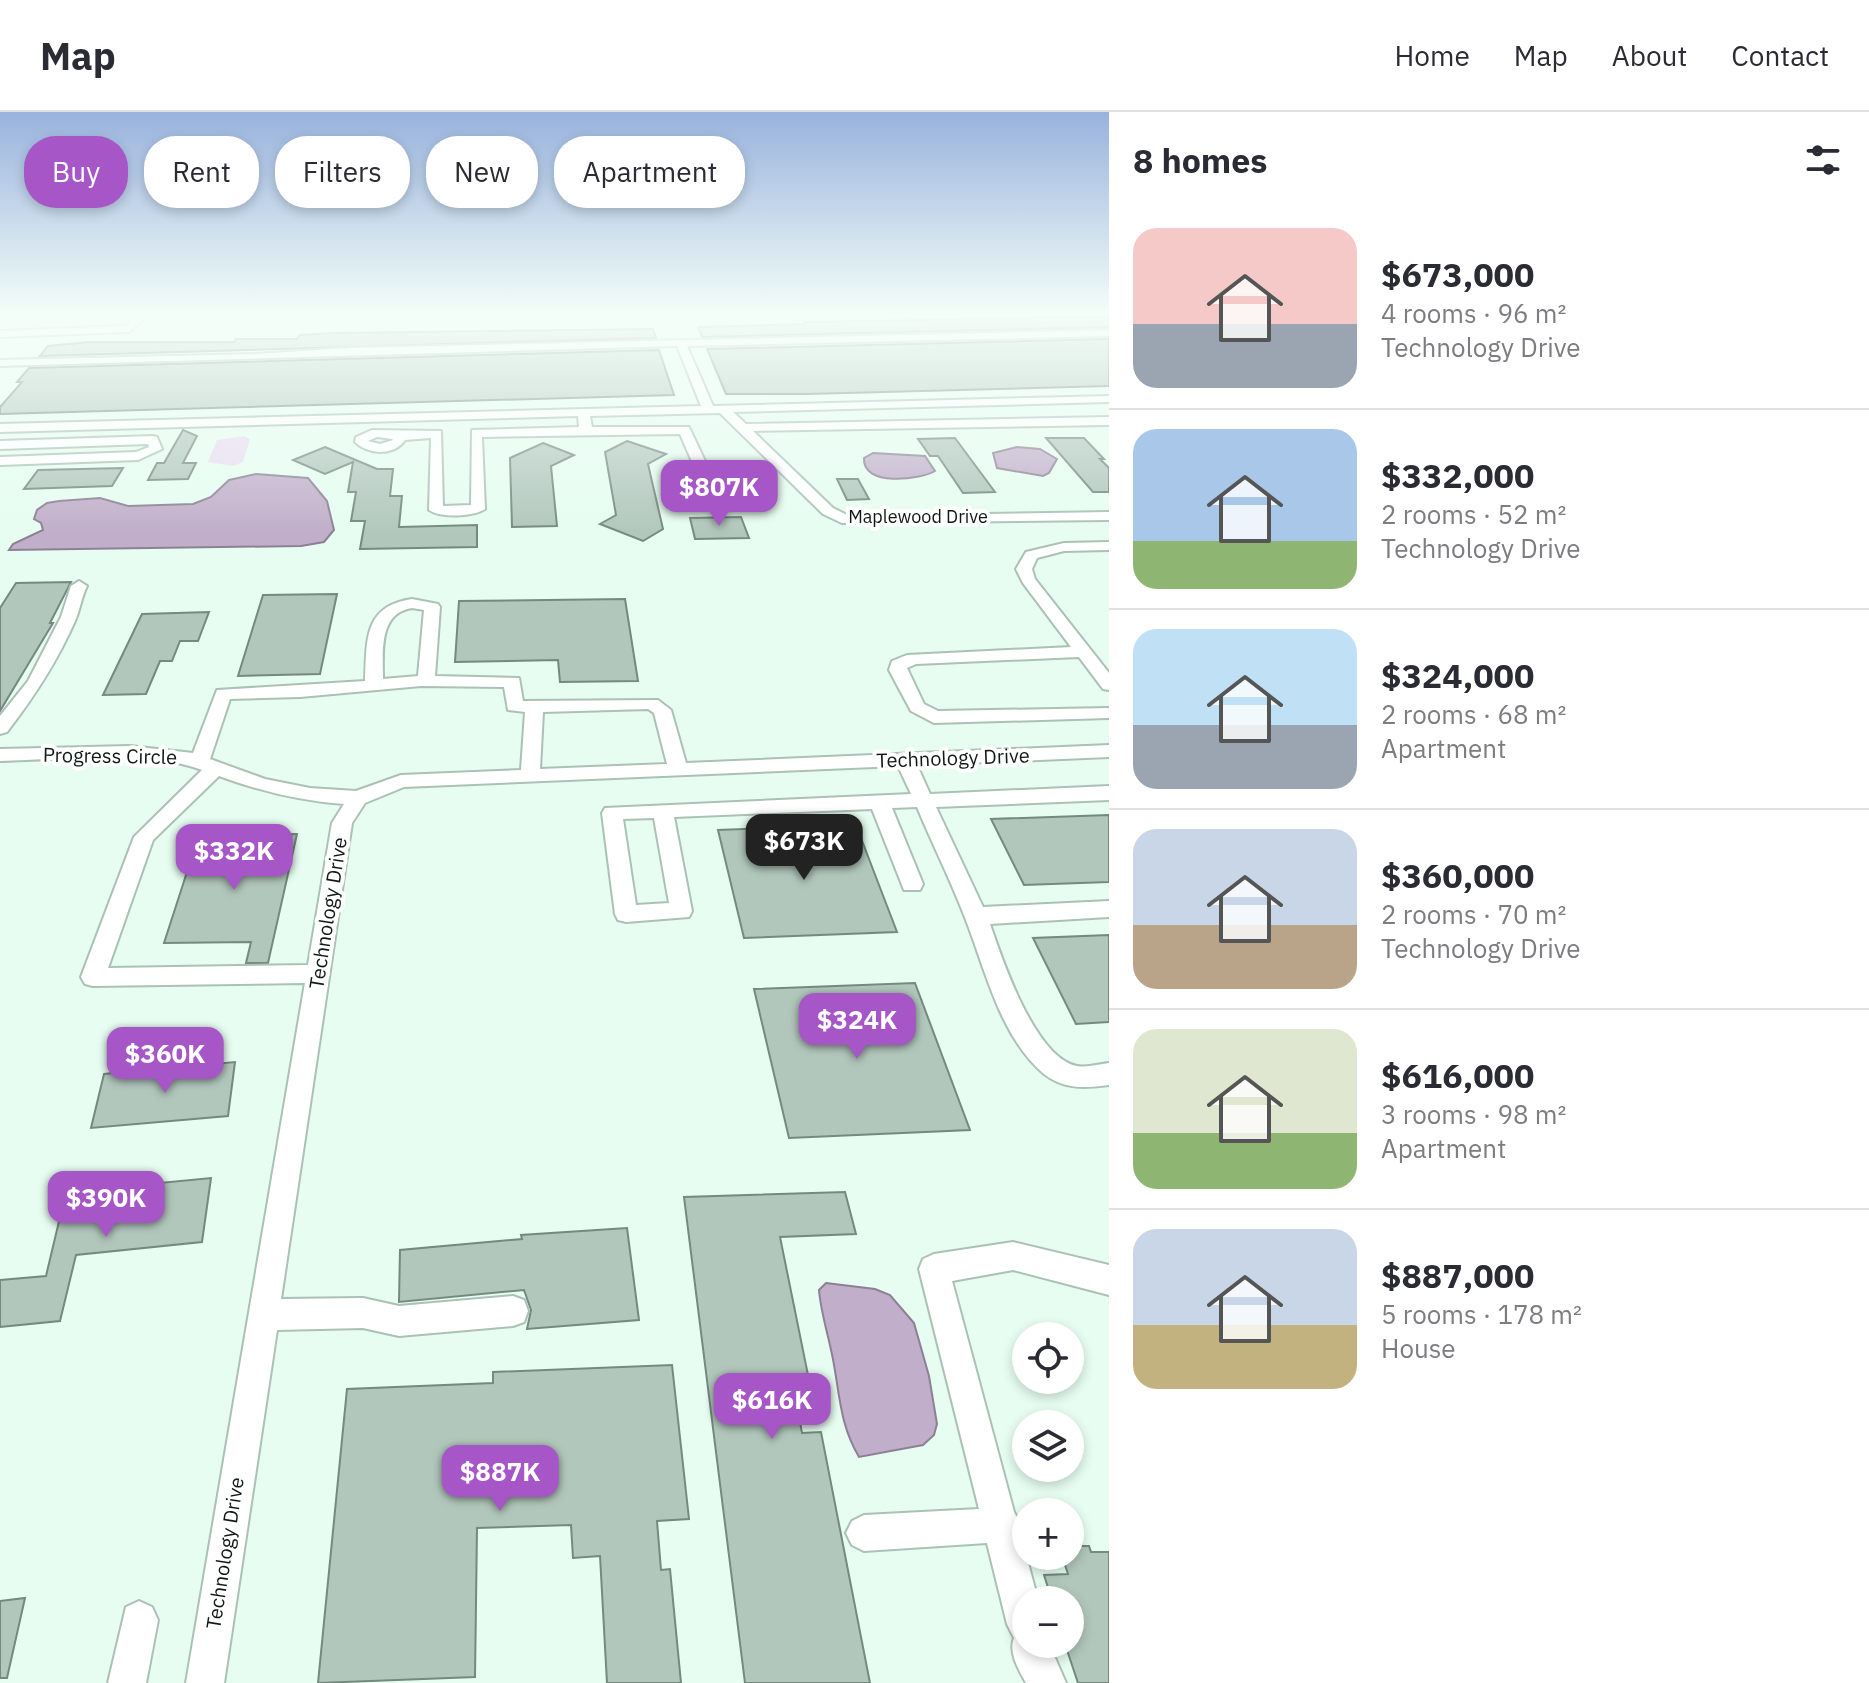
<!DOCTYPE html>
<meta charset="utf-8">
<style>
body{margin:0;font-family:"IBM Plex Sans",sans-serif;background:#f7f7f7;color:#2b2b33;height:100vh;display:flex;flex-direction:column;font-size:30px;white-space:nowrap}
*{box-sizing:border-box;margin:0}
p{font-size:26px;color:#7c7c81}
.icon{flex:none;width:44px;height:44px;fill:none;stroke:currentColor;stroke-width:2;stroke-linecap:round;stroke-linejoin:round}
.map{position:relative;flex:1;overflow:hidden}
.side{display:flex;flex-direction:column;background:#fff;width:760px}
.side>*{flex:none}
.hud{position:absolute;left:24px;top:24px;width:760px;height:72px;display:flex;gap:16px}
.controls{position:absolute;left:1012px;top:1210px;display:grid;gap:16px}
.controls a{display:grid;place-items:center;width:72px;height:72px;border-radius:50%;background:#fff;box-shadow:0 4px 12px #0003;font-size:40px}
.price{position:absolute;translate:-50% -68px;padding:0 18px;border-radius:16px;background:#a756c7;color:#fff;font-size:26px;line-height:52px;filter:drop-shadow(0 2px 4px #0008)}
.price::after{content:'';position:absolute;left:50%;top:48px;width:24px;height:18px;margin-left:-12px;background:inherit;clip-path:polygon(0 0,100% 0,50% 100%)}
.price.active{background:#222;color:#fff}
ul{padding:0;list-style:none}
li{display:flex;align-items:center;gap:24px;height:200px;padding:0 24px}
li+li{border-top:2px solid #e1e1e2}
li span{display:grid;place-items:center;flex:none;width:224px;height:160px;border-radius:24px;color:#555}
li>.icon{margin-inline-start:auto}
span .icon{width:96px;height:96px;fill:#fffc;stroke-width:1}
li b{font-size:34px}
h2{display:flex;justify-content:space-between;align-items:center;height:96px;padding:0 24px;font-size:34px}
.pill{padding:0 28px;border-radius:32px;background:#fff;box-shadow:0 4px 12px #0003;font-size:28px;line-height:72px}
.pill.active{background:#a756c7;color:#fff}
header{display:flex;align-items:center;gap:48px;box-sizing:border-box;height:112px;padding:0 40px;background:#fff;border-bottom:2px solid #e1e1e2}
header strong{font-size:38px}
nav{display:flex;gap:44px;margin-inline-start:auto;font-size:28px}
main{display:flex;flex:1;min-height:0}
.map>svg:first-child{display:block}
</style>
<header>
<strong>Map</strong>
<nav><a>Home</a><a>Map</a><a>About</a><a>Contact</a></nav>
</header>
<main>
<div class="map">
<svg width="1109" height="1571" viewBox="0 0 1109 1571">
<rect width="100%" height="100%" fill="#e7fdf1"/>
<polygon fill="#eadbf1" points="244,324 250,327 243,350 233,354 208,350 217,328"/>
<g fill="#c1aeca" stroke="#8c8194" stroke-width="2">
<polygon points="1017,335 1040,337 1057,347 1049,361 1043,364 997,356 993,341"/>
<path d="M873,341L925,344L935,359C920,368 862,375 864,346Z"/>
<polygon points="256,362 308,366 327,389 334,418 324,430 301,434 9,438 13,432 43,418 41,411 34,407 37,398 47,391 59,389 100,386 128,394 193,392 211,385 229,368"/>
<path d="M826,1171L875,1177L890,1183L914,1211L929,1264L937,1312L934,1323L923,1333L859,1345C841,1315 840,1287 834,1253C830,1228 821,1203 819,1178Z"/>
</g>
<g fill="#b2c7bc" stroke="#75897e" stroke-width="2">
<polygon points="1033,205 1109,206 1109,215 702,225 698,215 805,212 804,210 1035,206"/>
<polygon points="653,217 656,226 40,244 48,234 89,230 234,230 236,227 297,227 299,223 335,221"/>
<polygon points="1109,227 1109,274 807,282 726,282 707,237"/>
<polygon points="659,238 674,283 0,302 0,295 22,270 17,270 29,256"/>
<polygon points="183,318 197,324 183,351 196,351 188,367 148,368 157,351 164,351"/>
<polygon points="955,326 995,380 963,381 938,344 930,344 918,327"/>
<polygon points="1046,326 1084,326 1104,347 1100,347 1109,356 1109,380 1093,380"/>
<polygon points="627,329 666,342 648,352 663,417 643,429 600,412 616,403 605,340"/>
<polygon points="543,331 574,343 551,354 557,414 512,415 510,346"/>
<polygon points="325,335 377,357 393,357 390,384 402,384 399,415 477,413 477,435 360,437 365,409 351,409 356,380 348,380 353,350 325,362 293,348"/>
<polygon points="123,356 112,374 24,377 38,358"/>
<polygon points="837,367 858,367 869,387 847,388"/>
<polygon points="741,405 749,426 695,427 690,406"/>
<polygon points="71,470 50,511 53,511 0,599 0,496 16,471"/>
<polygon points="337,482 320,562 238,564 263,483"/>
<polygon points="625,487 638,569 560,570 558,548 455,550 459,489"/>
<polygon points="209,500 198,529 180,529 172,549 160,549 146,582 103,583 142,502"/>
<polygon points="1109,703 1109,770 1024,773 991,707"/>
<polygon points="856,713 897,820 744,826 718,718"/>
<polygon points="297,722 268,851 246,851 251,830 164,831 199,723"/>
<polygon points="1109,823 1109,910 1076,912 1033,826"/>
<polygon points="915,871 970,1018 789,1026 754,877"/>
<polygon points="235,950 228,1004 91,1016 104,962"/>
<polygon points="211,1066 202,1130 76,1143 60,1209 0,1215 0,1168 46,1164 66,1080"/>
<polygon points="845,1080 856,1122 780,1125 808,1263 791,1263 802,1321 821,1320 870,1571 745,1571 684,1085"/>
<polygon points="627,1116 639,1208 527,1217 531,1198 524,1178 399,1190 400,1138 522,1127 521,1123"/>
<polygon points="672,1253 689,1407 657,1409 661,1458 670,1457 681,1571 607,1571 600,1444 573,1446 571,1413 477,1416 475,1565 318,1571 347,1277 493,1271 493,1260"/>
<polygon points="1070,1434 1089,1434 1091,1440 1109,1440 1109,1571 1078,1571 1065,1532 1070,1532 1070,1488 1052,1488 1044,1463 1068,1462 1062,1444 1070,1444"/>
<polygon points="25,1486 7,1566 0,1566 0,1489"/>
</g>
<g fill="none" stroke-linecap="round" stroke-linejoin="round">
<defs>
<g id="minor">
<polygon points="140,201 151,201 129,220 0,225 0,219 126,214"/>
<path d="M1109,218V224L687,234L713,294L1109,284V290L733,300L746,312L1109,305V313L753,319L833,396L849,404L1109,400V408L842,411L823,402L720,301L590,304L592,315H689L714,368L728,382C714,396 692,393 677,382L680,374L700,368L680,322L482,325L485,397C474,405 440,406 429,398L431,326L405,328C394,344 369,343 355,330L356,325L372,318L441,319L443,394L471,393L472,318L579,315L578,304L0,320V312L701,294L677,234L0,254V248L254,242L350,236ZM377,325L392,327L393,328L380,332L368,329ZM706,375L713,382L703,384L691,380Z"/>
<polygon points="153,324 157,325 162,337 138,348 0,353 0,345 136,340 149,335 148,332 0,337 0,329"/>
<polygon points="1109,430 1109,438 1064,439 1037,446 1032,457 1035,467 1109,561 1109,578 1103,577 1079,545 916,552 907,556 924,592 938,599 1109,596 1109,606 934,611 911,599 889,558 892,549 907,543 1071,535 1023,471 1016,457 1026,440 1064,431"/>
<path d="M79,469L87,474C81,486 80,498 75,509C57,550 34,585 7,620L0,622V604L28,569L61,505L71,474Z"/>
<path d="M412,487L438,492L440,495L435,564L519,566L523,589L658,588L671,598L686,651L1109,633V645L917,653L930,682L1109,674V688L936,695L983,795L1109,789V805L990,812C1002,847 1035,946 1077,954C1087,956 1099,952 1109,951V973C1086,976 1064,978 1044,962C999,924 985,855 964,803C950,767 932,731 917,695L892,696L923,772L920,778H904L872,697L674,705L692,799L689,805L626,810L618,808L615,802L602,701L605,696L911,682L898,654L404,675L365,691L352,711L281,1187L363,1186L399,1194L513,1184L524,1188L528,1199L524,1210L513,1214L399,1224L363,1216L277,1218L224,1571H186L305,871L93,874L85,872L81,865L134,725L202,658C141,636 65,648 0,649V637L130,634L193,641L217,578L365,569C367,529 363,494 412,487ZM412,496L424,498L418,564L383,567C383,541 378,501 412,496ZM421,574L504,575L508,598L525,600L521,658L401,663L356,679L310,676L265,667L210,647L230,587L300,585ZM648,597L654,601L667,652L540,657L543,600ZM219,664C260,679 300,689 344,692L332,711L308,853L108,856L153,728ZM654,706L669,791L636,793L623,707Z"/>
<path d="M1013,1130L1109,1153V1183L1013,1158L952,1169L1014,1400L1021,1413L1019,1417L1038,1488H1026V1532H1049L1066,1571H1026C1019,1558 1008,1540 1014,1526L1007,1512L987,1431L864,1439L852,1433L846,1421L852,1409L864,1403L979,1397L919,1157L923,1147L934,1142Z"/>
<polygon points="139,1489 152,1495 158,1508 146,1571 108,1571 126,1495"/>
</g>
</defs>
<use href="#minor" stroke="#acc1b6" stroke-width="4"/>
<use href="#minor" fill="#fff" fill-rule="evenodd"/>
</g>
<linearGradient id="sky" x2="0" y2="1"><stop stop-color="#98b2dc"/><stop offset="0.48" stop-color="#f4fef9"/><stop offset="1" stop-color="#f4fef9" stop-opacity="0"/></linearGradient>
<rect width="1109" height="421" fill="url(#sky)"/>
<g text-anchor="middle" stroke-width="8" stroke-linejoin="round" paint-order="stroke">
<g font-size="18" fill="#111915" stroke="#fff">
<text x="918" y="411">Maplewood Drive</text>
</g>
<g font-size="20" fill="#111915" stroke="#fff">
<text transform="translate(110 644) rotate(1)" y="7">Progress Circle</text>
<text transform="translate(953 646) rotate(-2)" y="7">Technology Drive</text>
<text transform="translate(328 801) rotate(-81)" y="7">Technology Drive</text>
<text transform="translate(225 1441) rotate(-81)" y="7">Technology Drive</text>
</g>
</g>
</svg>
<div class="controls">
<a><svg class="icon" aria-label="locate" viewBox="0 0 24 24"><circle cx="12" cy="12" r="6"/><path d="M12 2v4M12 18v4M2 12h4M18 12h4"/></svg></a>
<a><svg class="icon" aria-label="layers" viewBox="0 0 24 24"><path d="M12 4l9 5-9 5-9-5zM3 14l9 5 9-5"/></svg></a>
<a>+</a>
<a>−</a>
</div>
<b class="price" style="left:719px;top:416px">$807K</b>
<b class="price active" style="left:804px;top:770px">$673K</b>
<b class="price" style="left:234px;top:780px">$332K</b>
<b class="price" style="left:857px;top:949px">$324K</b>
<b class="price" style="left:165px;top:983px">$360K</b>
<b class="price" style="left:106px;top:1127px">$390K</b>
<b class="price" style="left:772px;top:1329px">$616K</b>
<b class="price" style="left:500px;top:1401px">$887K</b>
<div class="hud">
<a class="pill active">Buy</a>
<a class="pill">Rent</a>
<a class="pill">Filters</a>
<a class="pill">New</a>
<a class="pill">Apartment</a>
</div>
</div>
<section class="side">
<h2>8 homes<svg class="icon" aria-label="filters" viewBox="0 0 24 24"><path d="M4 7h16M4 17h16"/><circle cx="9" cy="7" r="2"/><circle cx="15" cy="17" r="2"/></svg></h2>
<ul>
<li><span style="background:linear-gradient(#f6c9c9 60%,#9aa5b1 0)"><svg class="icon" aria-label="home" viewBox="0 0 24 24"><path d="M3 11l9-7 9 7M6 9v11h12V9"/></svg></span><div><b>$673,000</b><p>4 rooms · 96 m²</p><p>Technology Drive</p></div></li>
<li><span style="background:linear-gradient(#a9c7e8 70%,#8fb573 0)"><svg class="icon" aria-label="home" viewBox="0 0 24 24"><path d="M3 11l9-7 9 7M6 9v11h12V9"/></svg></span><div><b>$332,000</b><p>2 rooms · 52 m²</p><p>Technology Drive</p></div></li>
<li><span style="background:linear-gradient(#bfe0f5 60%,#9aa5b1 0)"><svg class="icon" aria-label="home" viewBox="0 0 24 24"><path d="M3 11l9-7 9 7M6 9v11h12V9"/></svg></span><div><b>$324,000</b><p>2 rooms · 68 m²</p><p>Apartment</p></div></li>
<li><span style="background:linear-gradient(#c9d6e8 60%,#b9a48a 0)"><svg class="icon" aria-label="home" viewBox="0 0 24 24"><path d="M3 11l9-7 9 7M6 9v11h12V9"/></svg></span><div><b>$360,000</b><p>2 rooms · 70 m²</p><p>Technology Drive</p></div></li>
<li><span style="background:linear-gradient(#dfe7d0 65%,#8fb573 0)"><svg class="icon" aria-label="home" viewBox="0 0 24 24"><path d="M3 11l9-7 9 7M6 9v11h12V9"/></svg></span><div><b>$616,000</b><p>3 rooms · 98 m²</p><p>Apartment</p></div></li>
<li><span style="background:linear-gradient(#c9d6e8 60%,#c2b280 0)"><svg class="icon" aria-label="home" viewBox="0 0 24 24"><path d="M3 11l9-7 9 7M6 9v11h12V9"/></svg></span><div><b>$887,000</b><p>5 rooms · 178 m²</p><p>House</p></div></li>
</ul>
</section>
</main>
